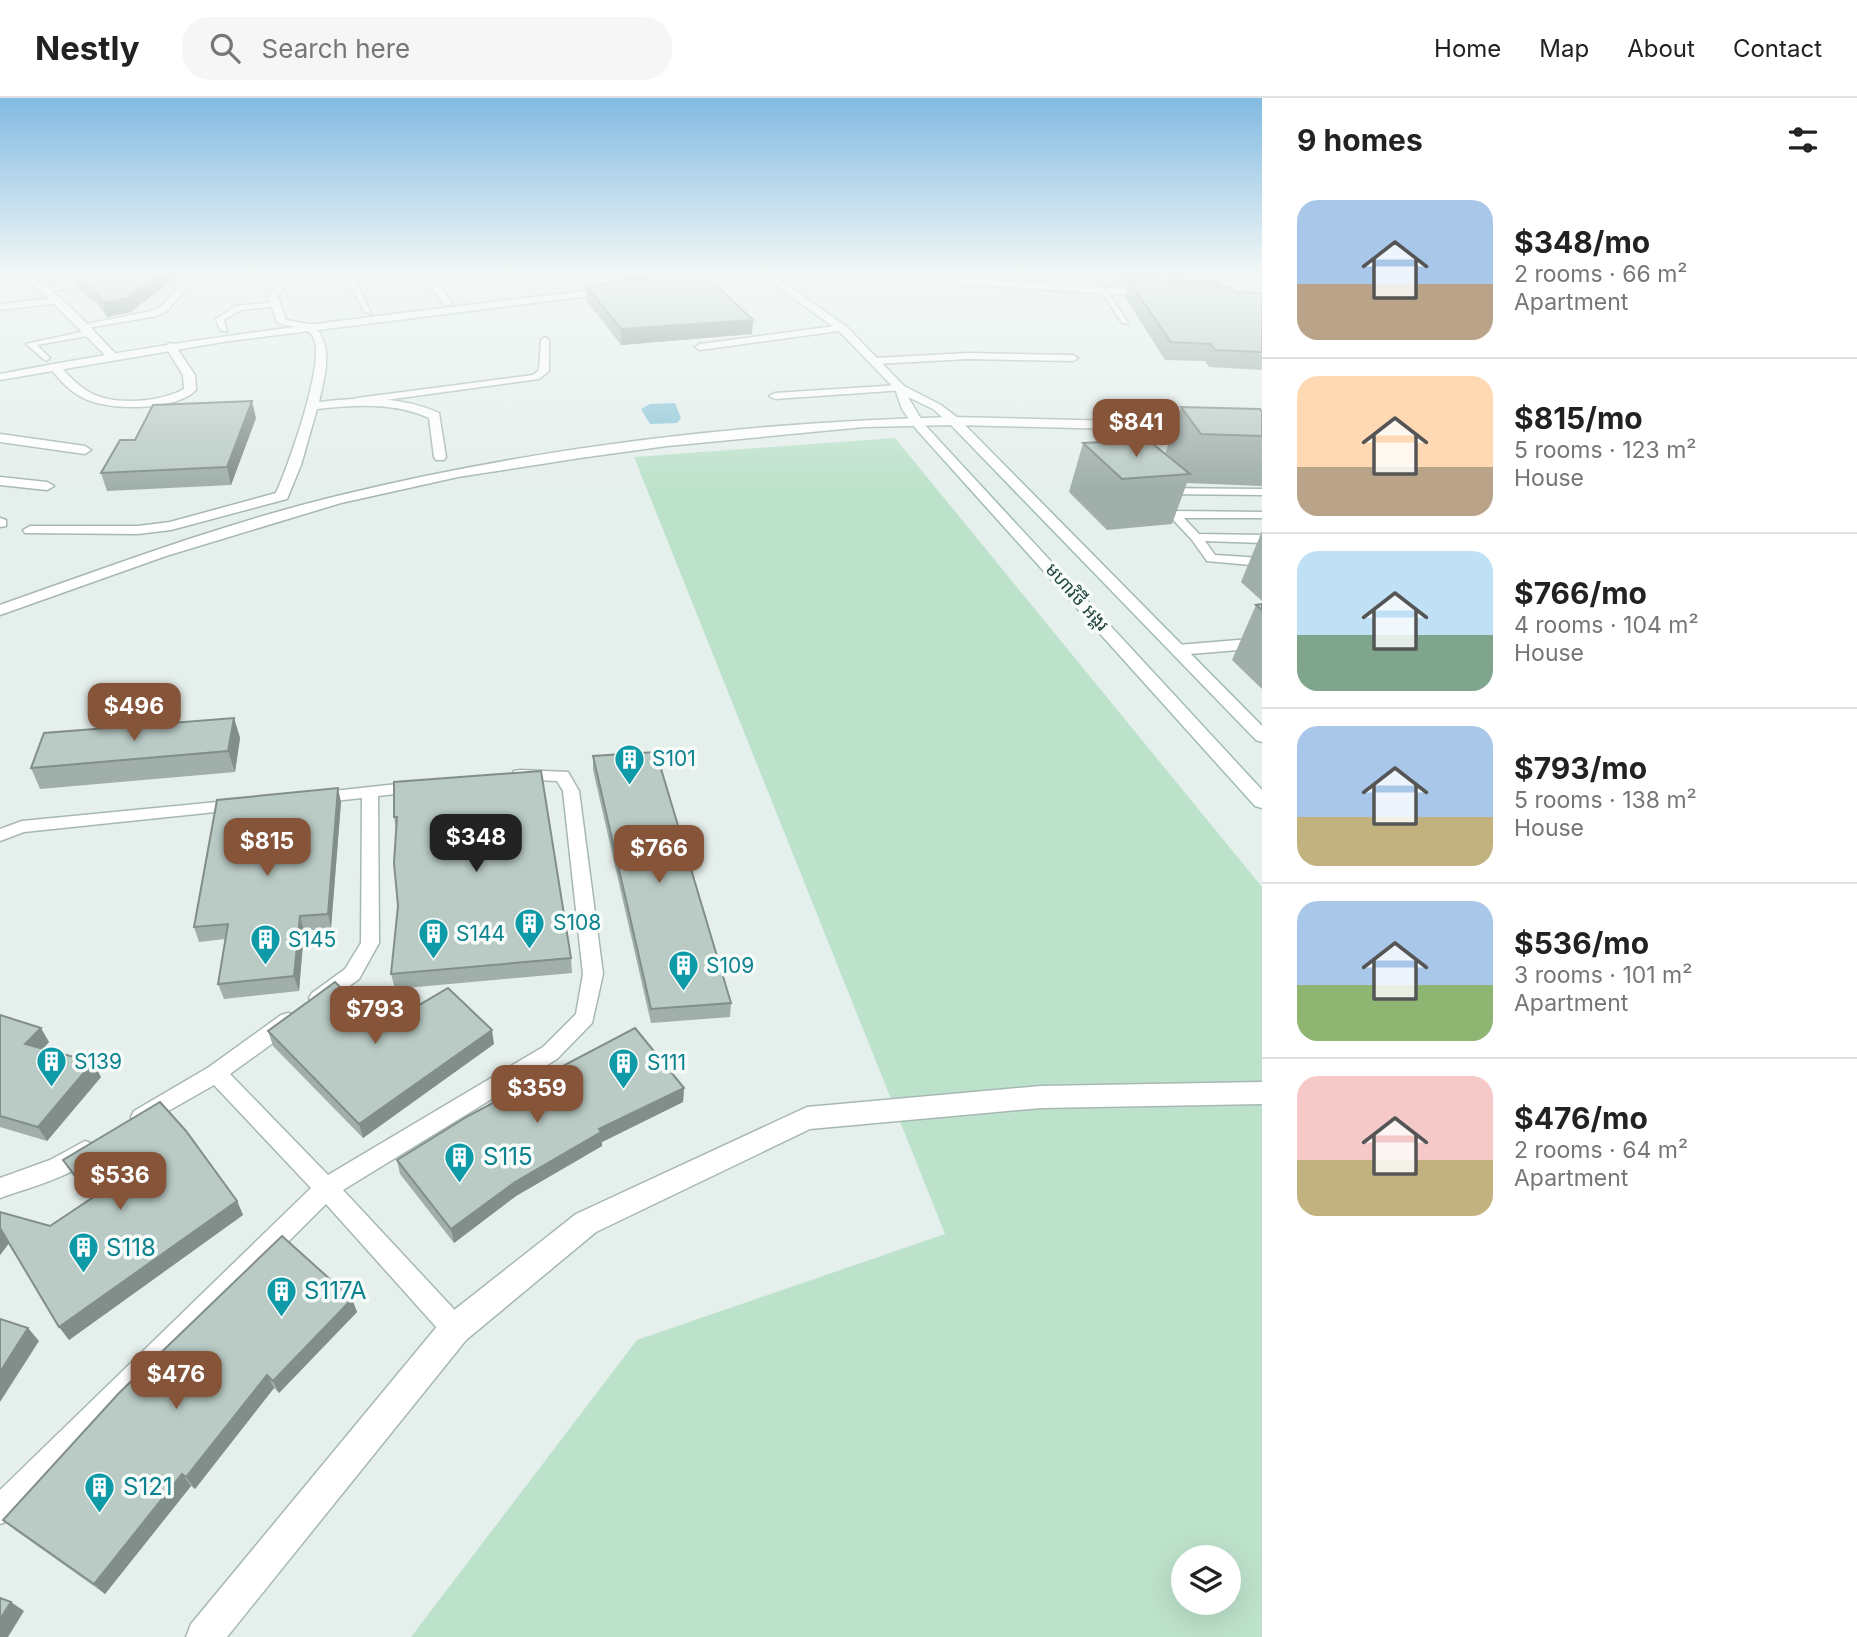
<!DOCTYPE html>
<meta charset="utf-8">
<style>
body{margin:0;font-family:Inter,"Noto Sans Khmer",sans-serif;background:#f6f6f6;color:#222;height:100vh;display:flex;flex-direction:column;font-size:26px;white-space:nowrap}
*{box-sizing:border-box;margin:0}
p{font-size:23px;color:#767676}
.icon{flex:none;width:38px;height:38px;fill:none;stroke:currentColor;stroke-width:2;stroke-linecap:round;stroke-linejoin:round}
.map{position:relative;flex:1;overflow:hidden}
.sheet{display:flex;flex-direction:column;background:#fff;width:595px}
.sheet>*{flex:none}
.fabs{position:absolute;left:1171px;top:1447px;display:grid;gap:14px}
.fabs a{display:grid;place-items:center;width:70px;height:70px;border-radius:50%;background:#fff;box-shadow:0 7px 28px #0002;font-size:35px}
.price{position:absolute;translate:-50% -60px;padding:0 16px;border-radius:14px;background:#855439;color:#fff;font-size:23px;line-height:46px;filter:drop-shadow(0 2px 4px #0008)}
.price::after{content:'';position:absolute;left:50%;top:42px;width:21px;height:16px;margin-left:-10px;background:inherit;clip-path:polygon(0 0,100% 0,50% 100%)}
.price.selected{background:#222;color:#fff}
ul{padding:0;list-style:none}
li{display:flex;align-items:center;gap:21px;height:175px;padding:0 35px}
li+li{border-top:2px solid #e0e0e0}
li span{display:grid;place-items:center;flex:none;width:196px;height:140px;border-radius:21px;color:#555}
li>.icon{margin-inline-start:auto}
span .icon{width:84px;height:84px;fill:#fffc;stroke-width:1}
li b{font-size:30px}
h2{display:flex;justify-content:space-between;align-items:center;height:84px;padding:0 35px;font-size:30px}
header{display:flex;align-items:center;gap:42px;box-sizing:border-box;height:98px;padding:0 35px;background:#fff;border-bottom:2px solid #e0e0e0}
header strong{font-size:33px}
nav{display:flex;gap:38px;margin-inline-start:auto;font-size:24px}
.search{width:490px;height:63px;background:#f6f6f6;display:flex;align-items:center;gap:18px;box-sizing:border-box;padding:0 24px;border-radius:28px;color:#767676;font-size:26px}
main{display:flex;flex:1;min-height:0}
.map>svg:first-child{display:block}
</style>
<header>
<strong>Nestly</strong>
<div class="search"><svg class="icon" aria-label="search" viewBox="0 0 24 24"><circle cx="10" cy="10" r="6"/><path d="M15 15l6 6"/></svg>Search here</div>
<nav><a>Home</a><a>Map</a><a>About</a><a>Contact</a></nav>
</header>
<main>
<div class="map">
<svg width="1262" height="1539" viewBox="0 0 1262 1539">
<rect width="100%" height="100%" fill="#e5efec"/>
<path fill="#bde2cb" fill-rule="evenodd" d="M895,340L1262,789V1539H411L637,1242L945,1136L634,359ZM1183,1460H1228V1505H1183Z"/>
<polygon fill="#89c4d8" points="675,305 681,320 677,325 650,326 641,311 650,306"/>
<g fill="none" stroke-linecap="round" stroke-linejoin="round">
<defs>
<g id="service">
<polygon points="346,177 354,177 371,216 364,214"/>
<polygon points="592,177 601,177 612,186 605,188"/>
<polygon points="1100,191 1106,191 1128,225 1122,225"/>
<polygon points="276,204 279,208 241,212 224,222 227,234 220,232 216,221 236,208"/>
<polygon points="90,232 93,237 37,247 50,260 46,263 26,246"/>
<polygon points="545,239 549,242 549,273 539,281 357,306 352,303 357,300 533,277 539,272 541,242"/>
<polygon points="1156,390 1262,391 1262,397 1162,396 1177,413 1262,414 1262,420 1184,420 1199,436 1262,437 1262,445 1205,443 1215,457 1262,460 1262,468 1207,463 1192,442 1150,397 1150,393"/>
<polygon points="520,672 568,674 579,693 603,876 592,925 557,961 343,1092 464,1222 468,1231 464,1240 455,1243 446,1240 326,1106 10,1422 0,1426 0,1392 311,1090 214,987 142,1028 134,1025 131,1019 134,1013 209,969 281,917 288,915 295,917 298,923 295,929 230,976 328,1077 543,949 576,916 583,876 563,693 557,683 514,681 512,677 514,673"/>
<polygon points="416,684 424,689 422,693 378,698 379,845 359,881 326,905 319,908 312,905 309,900 312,895 345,871 361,845 362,700 315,705 307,700 315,695"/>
<polygon points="238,702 244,703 246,707 244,711 24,734 0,743 0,731 22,723"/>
<path d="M85,1043L93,1046L96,1053C85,1076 24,1091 0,1100V1080L50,1062Z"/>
</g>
<g id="minor">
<polygon points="109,177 128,177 45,195 40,192"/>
<polygon points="188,177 198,177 167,213 157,218 82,231 77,228 151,213 161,209"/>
<path d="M288,177H299L284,189L278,199L286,222L314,227C334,250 325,276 319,304C360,299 401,298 439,315L446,359L444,362H436L434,359L429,320C394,304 355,307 317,311L301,367L287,401L171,432L138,436L25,435L23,432L30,428H138L170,424L276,395C288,369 325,265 314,241C308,226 288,231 277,224L268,199L278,185Z"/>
<polygon points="422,177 432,177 452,205 450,207 444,207"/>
<polygon points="56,200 59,201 59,205 0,212 0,206"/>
<polygon points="842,227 847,230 846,232 700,252 695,249 700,246"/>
<path d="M170,245L174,246L195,277L196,292C175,313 111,313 85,301C70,294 58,281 49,268L58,266C68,277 78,288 91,295C115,308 161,304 184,291L183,277L165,248Z"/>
<polygon points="968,255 1073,257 1078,260 1073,263 968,261 875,266 870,263 875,260"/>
<polygon points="900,287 904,288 904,292 775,301 769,298 775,295"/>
<path d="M954,319L1200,325L1206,329L1200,333L954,327L864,329L667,348L580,360L458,379L341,405L166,458L0,517V507C111,468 222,426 337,398C537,349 748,324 954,319Z"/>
<polygon points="0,336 85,348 91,352 85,356 0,344"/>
<polygon points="0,379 47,384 54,388 47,392 0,387"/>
<polygon points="0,420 6,422 6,428 0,429"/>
<polygon points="1262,540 1262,550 1178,557 1170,552 1178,547"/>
<polygon points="1262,984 1262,1006 1041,1010 810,1031 596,1134 466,1242 227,1539 186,1539 191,1526 444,1220 576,1116 807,1009 1041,988"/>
</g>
<path id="tertiary" d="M17,177C47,177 94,234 116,256V260H108L42,194Z"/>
<g id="secondary">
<polygon points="761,177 772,177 846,228 904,288 941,307 958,320 1262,628 1262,644 1256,642 950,326 933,311 908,299 924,326 1262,692 1262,710 1255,708 916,331 902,311 895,291 838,232"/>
<polygon points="866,177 912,177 1155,193 1160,196 1155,199 871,180"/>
<path d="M612,190L615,191V195L229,243L0,282V276C203,237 407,214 612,190Z"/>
</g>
</defs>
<use href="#service" stroke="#a7b8b4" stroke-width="3"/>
<use href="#minor" stroke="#a7b8b4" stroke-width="3"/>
<use href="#tertiary" stroke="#a7b8b4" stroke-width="3"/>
<use href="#secondary" stroke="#a2bcb6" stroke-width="3"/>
<use href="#service" fill="#fff" fill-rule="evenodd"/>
<use href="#minor" fill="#fff" fill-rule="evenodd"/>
<use href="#tertiary" fill="#fff" fill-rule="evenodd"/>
<use href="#secondary" fill="#fff" fill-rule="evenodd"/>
</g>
<g fill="#a0afa9">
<polygon points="74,177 131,214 107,219 98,207 79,191"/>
<polygon points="612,177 705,177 752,236 621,247 586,202 586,188 620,184"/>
<polygon points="1110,177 1157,177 1159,180 1157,185 1166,185 1162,177 1215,177 1221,184 1219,189 1235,194 1262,195 1262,272 1209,269 1205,263 1165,262 1125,199 1128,188 1117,187"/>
<polygon points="1181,309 1262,314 1262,388 1187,385 1172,426 1107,432 1069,394 1083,345 1165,356"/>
<polygon points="256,320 231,387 107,393 101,375 135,342"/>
<polygon points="1262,433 1262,503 1241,484"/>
<polygon points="1262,506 1262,591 1232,562 1256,507"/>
<polygon points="234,620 240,640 235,674 40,691 31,670"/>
<polygon points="593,658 731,905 730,919 651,925 593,672"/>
<polygon points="394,684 571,860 572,875 395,891 391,876 398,808 396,731 394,719"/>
<polygon points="341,704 331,830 304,833 299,893 224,901 218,886 225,841 199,844 194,829"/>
<polygon points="0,917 49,944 43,951 101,979 47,1043 0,1029"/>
<polygon points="268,933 386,933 494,946 363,1040 273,948"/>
<polygon points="684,990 683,1004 602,1044 602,1048 516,1098 454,1145 400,1076 397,1062"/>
<polygon points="63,1062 237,1103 243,1117 69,1242 9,1145 0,1157 0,1114 50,1128 91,1101 72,1076"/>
<polygon points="352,1201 357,1214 279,1295 274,1290 195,1391 191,1388 105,1496 15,1432 3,1422"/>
</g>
<g fill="#828e8a">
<polygon points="158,177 179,177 131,214 107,219 103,205"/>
<polygon points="623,177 683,177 623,186"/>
<polygon points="753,222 752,236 621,247 621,231"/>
<polygon points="252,303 256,320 231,387 227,369"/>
<polygon points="234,620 240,640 235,674 228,653"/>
<polygon points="338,690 341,704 331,830 328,816"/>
<polygon points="300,818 304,833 299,893 294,878"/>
<polygon points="41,930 49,944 33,961 25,946"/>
<polygon points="492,932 494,946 363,1040 359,1026"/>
<polygon points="93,964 101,979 47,1043 38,1029"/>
<polygon points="684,990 683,1004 602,1044 602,1048 516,1098 454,1145 451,1131 515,1084 599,1031"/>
<polygon points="237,1103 243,1117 69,1242 59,1229"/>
<polygon points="0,1130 10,1144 0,1157"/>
<polygon points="352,1201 357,1214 279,1295 273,1283"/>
<polygon points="28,1230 39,1243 0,1304 0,1274"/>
<polygon points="267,1277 274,1290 195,1391 186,1379"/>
<polygon points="182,1376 191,1388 105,1496 94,1486"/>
<polygon points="11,1504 24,1513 8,1539 0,1539 0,1521"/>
</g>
<g fill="#bacbc5" stroke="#828e8a" stroke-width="2">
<polygon points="74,177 158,177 127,200 103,205 94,193"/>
<polygon points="672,177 705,177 753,222 621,231 586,188"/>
<polygon points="1119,177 1157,177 1159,180 1120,178"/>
<polygon points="1169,177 1215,177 1221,184 1171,181"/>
<polygon points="1129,183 1231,189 1235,194 1262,195 1262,254 1215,252 1211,246 1171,244"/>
<polygon points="252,303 227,369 101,375 120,342 135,342 153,307"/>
<polygon points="1181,309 1260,311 1262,314 1262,338 1201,336"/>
<polygon points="1148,342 1190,376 1122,381 1083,345"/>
<polygon points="1262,506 1262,512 1256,507"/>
<polygon points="234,620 228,653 31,670 44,635"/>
<polygon points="656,654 731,905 651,911 593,658"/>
<polygon points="541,673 571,860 391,876 398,808 394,765 397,719 394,719 394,684"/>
<polygon points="338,690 328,816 300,818 294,878 218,886 228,826 194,829 217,702"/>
<polygon points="335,884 386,933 387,926 448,890 492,932 359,1026 268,933"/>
<polygon points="0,917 41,930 25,946 93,964 38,1029 0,1018"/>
<polygon points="635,930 684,990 599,1031 601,1034 515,1084 451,1131 397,1062 468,1018"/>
<polygon points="160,1004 186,1033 237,1103 59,1229 0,1130 0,1114 50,1128 92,1100 63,1062"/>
<polygon points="282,1138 352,1201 273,1283 267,1277 186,1379 182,1376 94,1486 3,1422 119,1295"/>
<polygon points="0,1221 28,1230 0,1274"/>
<polygon points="0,1500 11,1504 0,1521"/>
</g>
<linearGradient id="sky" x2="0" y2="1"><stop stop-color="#82bae2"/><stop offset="0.45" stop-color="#f3f8f6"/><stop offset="1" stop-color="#f3f8f6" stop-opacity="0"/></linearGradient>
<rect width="1262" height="392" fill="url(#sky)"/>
<defs>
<symbol id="building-pin" viewBox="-11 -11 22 30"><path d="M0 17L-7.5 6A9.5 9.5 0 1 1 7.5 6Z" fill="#0f9aa8" stroke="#f7fbf9"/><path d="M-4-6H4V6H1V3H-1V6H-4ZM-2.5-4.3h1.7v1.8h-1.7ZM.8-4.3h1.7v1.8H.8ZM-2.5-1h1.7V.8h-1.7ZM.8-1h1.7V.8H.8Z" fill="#fff"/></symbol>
</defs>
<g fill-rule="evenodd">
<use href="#building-pin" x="612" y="644" width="35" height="47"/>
<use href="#building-pin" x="512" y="808" width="35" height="47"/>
<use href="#building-pin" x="416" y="818" width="35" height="47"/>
<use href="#building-pin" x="248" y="824" width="35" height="47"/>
<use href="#building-pin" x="666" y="850" width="35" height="47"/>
<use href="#building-pin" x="34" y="946" width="35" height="47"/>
<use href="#building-pin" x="606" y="948" width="35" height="47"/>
<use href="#building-pin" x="442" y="1042" width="35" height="47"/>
<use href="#building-pin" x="66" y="1132" width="35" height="47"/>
<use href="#building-pin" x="264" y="1176" width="35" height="47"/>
<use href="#building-pin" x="82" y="1372" width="35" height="47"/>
</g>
<g text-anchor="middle" stroke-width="7" stroke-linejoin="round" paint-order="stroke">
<g font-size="18" fill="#22443e" stroke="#f7fbf9">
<text transform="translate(1077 499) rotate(48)" y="6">មហាវិថី អង្គរ</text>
</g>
<g font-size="21" fill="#0d838f" stroke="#f7fbf9" text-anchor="start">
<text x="652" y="668">S101</text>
<text x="553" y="832">S108</text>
<text x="456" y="843">S144</text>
<text x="288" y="849">S145</text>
<text x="706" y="875">S109</text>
<text x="74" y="971">S139</text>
<text x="647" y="972">S111</text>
</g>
<g font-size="24" fill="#0d838f" stroke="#f7fbf9" text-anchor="start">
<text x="483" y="1067">S115</text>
<text x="106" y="1158">S118</text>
<text x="304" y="1201">S117A</text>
<text x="123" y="1397">S121</text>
</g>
</g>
</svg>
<div class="fabs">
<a><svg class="icon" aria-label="layers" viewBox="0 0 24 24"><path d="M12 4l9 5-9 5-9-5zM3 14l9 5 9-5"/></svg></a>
</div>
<b class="price" style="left:1136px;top:361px">$841</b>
<b class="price" style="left:134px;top:645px">$496</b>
<b class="price selected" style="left:476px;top:776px">$348</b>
<b class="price" style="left:267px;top:780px">$815</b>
<b class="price" style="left:659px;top:787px">$766</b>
<b class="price" style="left:375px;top:948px">$793</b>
<b class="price" style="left:537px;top:1027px">$359</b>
<b class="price" style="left:120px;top:1114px">$536</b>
<b class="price" style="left:176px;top:1313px">$476</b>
</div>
<section class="sheet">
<h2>9 homes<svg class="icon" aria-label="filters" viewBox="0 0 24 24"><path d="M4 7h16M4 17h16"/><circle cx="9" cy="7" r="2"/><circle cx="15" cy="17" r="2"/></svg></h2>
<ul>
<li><span style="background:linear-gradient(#a9c7e8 60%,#b9a48a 0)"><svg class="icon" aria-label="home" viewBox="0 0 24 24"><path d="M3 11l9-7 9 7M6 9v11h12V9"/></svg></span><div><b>$348/mo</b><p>2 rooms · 66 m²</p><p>Apartment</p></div></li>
<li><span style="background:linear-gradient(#ffd9b3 65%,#b9a48a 0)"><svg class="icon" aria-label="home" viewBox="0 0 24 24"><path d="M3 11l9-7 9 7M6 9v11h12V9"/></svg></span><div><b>$815/mo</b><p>5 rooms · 123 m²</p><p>House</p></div></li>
<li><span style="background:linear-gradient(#bfe0f5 60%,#7fa58c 0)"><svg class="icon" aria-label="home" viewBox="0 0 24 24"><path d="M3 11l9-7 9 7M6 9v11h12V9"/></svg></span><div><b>$766/mo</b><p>4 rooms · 104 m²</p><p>House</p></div></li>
<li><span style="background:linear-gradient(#a9c7e8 65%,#c2b280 0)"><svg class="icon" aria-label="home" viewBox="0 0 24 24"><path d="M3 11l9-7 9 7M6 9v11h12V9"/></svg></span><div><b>$793/mo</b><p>5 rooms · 138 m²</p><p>House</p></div></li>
<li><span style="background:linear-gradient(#a9c7e8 60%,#8fb573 0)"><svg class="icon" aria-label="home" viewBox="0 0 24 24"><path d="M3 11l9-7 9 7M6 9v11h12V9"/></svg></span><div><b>$536/mo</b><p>3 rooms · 101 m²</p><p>Apartment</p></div></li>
<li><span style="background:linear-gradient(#f6c9c9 60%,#c2b280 0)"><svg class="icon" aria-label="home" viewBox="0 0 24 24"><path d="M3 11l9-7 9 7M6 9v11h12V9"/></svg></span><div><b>$476/mo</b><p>2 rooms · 64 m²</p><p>Apartment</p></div></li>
</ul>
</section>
</main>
